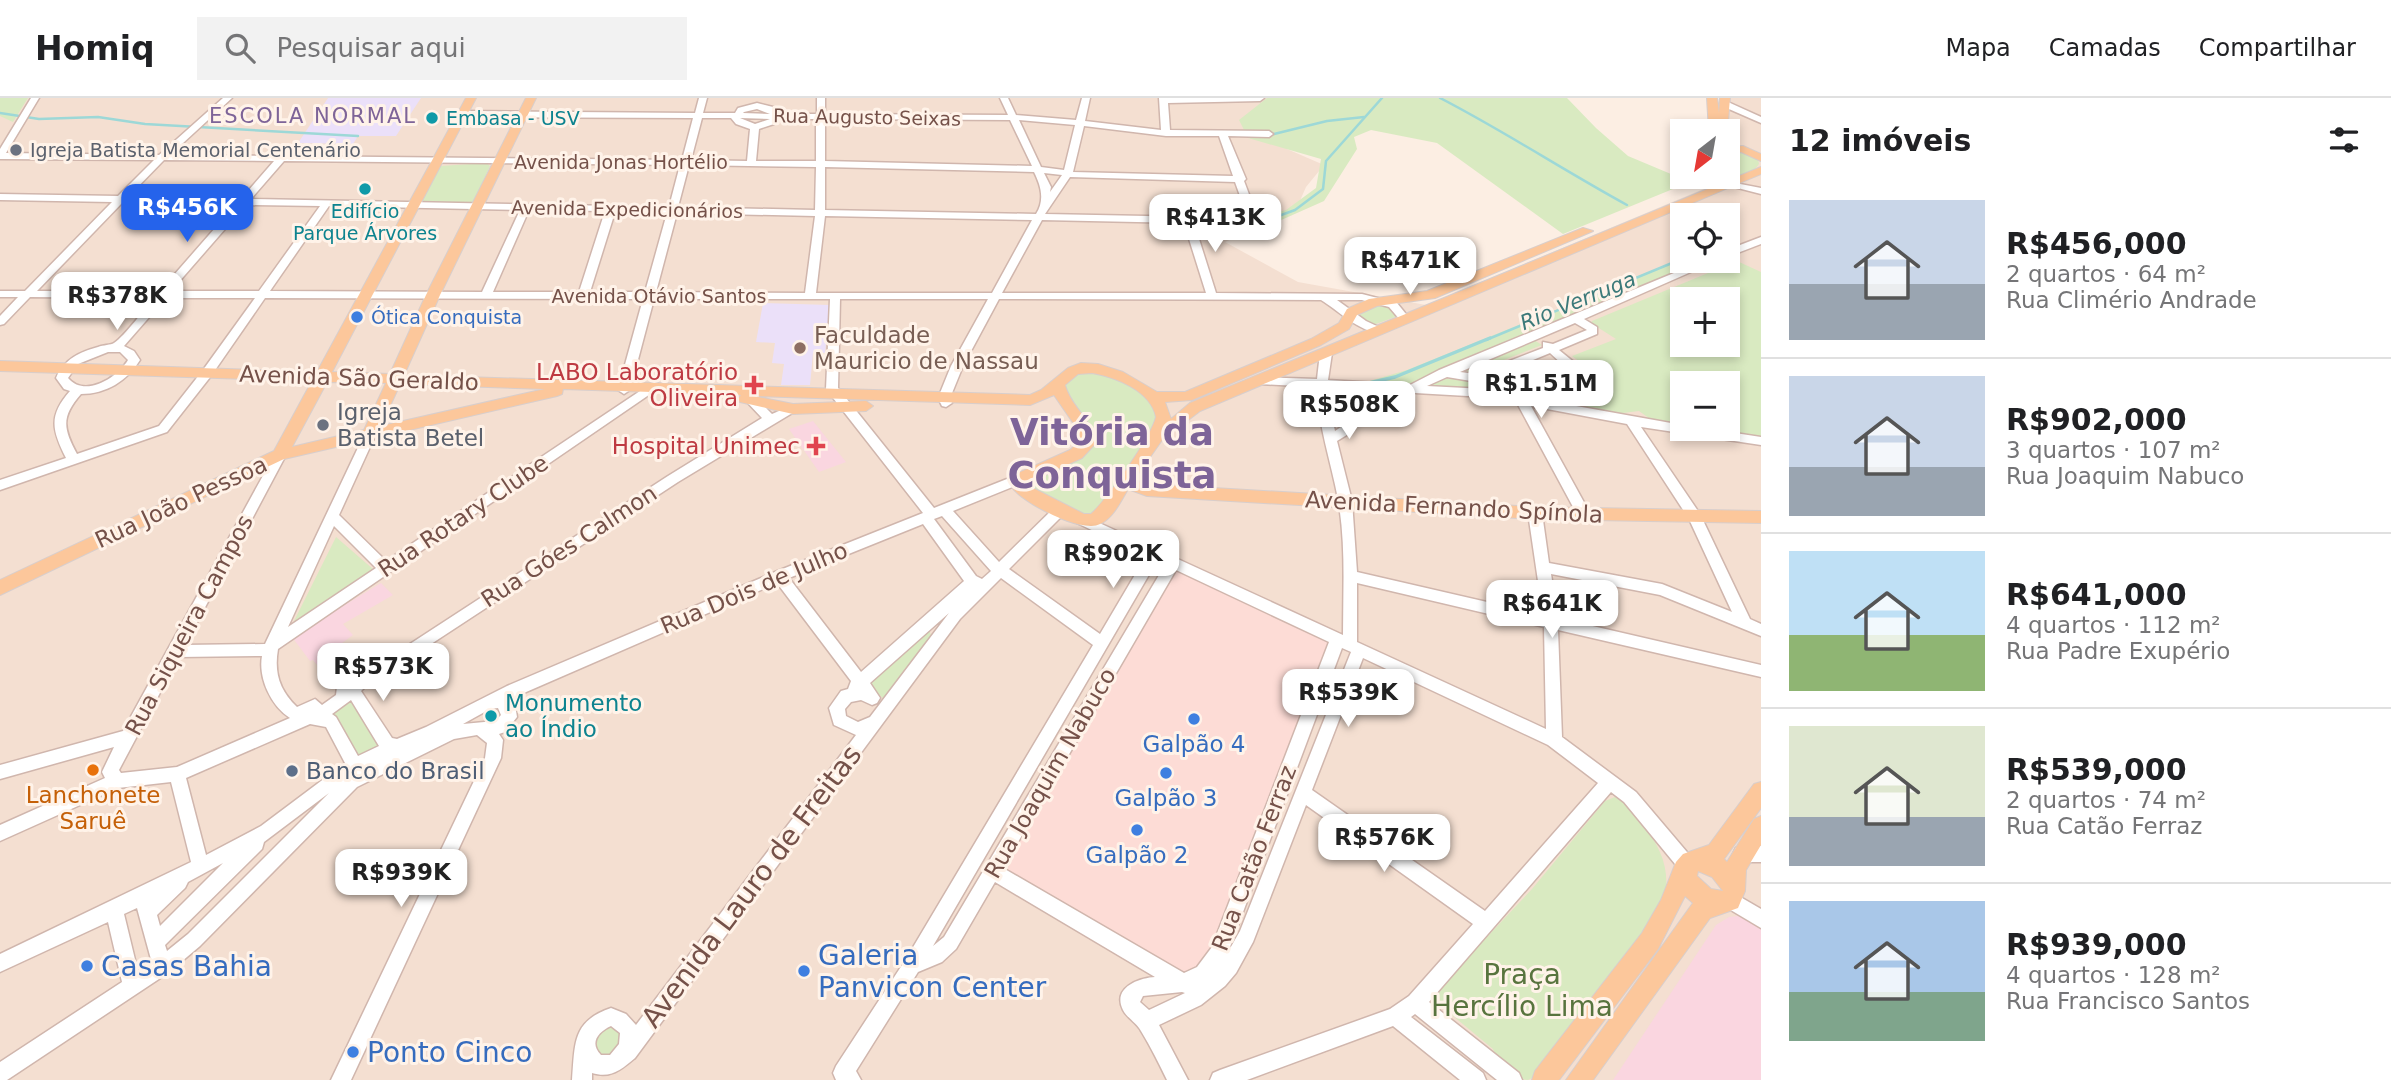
<!DOCTYPE html>
<html lang="pt">
<meta charset="utf-8">
<style>
body{margin:0;font-family:"DejaVu Sans",sans-serif;background:#f2f2f2;color:#202124;height:100vh;display:flex;flex-direction:column;font-size:26px;white-space:nowrap}
*{box-sizing:border-box;margin:0}
p{font-size:23px;color:#757577}
.icon{flex:none;width:38px;height:38px;fill:none;stroke:currentColor;stroke-width:2;stroke-linecap:round;stroke-linejoin:round}
.map{position:relative;flex:1;overflow:hidden}
.sheet{display:flex;flex-direction:column;background:#fff;width:630px}
.sheet>*{flex:none}
.needle{width:46px;rotate:211deg}
.buttons{position:absolute;left:1670px;top:21px;display:grid;gap:14px}
.buttons a{display:grid;place-items:center;width:70px;height:70px;border-radius:0px;background:#fff;box-shadow:0 4px 10px #0003;font-size:35px}
.price{position:absolute;translate:-50% -60px;padding:0 16px;border-radius:14px;background:#fff;color:#222;font-size:23px;line-height:46px;filter:drop-shadow(0 2px 4px #0008)}
.price::after{content:'';position:absolute;left:50%;top:42px;width:21px;height:16px;margin-left:-10px;background:inherit;clip-path:polygon(0 0,100% 0,50% 100%)}
.price.selected{background:#2563eb;color:#fff}
ul{padding:0;list-style:none}
li{display:flex;align-items:center;gap:21px;height:175px;padding:0 28px}
li+li{border-top:2px solid #e0e0e0}
li span{display:grid;place-items:center;flex:none;width:196px;height:140px;border-radius:0px;color:#555}
li>.icon{margin-inline-start:auto}
span .icon{width:84px;height:84px;fill:#fffc;stroke-width:1}
li b{font-size:30px}
h2{display:flex;justify-content:space-between;align-items:center;height:84px;padding:0 28px;font-size:30px}
header{display:flex;align-items:center;gap:42px;box-sizing:border-box;height:98px;padding:0 35px;background:#fff;border-bottom:2px solid #e0e0e0}
header strong{font-size:33px}
nav{display:flex;gap:38px;margin-inline-start:auto;font-size:24px}
.search{width:490px;height:63px;background:#f2f2f2;display:flex;align-items:center;gap:18px;box-sizing:border-box;padding:0 24px;border-radius:0px;color:#757577;font-size:26px}
main{display:flex;flex:1;min-height:0}
.map>svg:first-child{display:block}
</style>
<header>
<strong>Homiq</strong>
<div class="search"><svg class="icon" aria-label="search" viewBox="0 0 24 24"><circle cx="10" cy="10" r="6"/><path d="M15 15l6 6"/></svg>Pesquisar aqui</div>
<nav><a>Mapa</a><a>Camadas</a><a>Compartilhar</a></nav>
</header>
<main>
<div class="map">
<svg width="1761" height="982" viewBox="0 0 1761 982">
<rect width="100%" height="100%" fill="#fceee3"/>
<path fill="#f4dfd1" fill-rule="evenodd" d="M0,0H1275L1249,25L1287,51L1324,67L1306,89L1295,114L1225,144L1298,184L1426,207L1720,84V79H1727V33H1721L1724,0H1761V982H0ZM1682,117H1727V163H1682ZM1682,201H1727V247H1682ZM1682,285H1727V331H1682Z"/>
<polygon fill="#fddcd6" points="1172,466 1337,543 1219,855 1185,886 992,773"/>
<g fill="#ebe0f9">
<polygon points="328,0 421,0 396,38 358,38 353,46 298,45"/>
<polygon points="763,205 830,207 825,255 813,255 810,287 781,287 784,266 772,265 775,245 756,244"/>
</g>
<g fill="#fad6e0">
<polygon points="813,323 846,364 819,374 789,331"/>
<polygon points="381,485 393,497 343,526 353,537 338,548 358,570 333,586 313,562 310,563 292,539"/>
<polygon points="1738,818 1761,829 1761,982 1613,982 1716,827 1729,819"/>
</g>
<g fill="#d9eac1" fill-rule="evenodd">
<polygon points="0,0 28,0 13,24 0,18"/>
<polygon points="1267,0 1567,0 1596,30 1628,58 1690,84 1563,136 1437,45 1371,32 1354,39 1357,51 1324,103 1263,130 1264,118 1286,112 1316,90 1321,61 1248,40 1239,22"/>
<path d="M1737,52L1758,61L1759,66C1751,77 1734,86 1720,79H1727V56Z"/>
<polygon points="486,65 490,68 474,103 468,105 421,104 440,68"/>
<polygon points="1682,161 1702,163 1411,285 1368,287 1366,284 1407,272"/>
<path d="M1737,163L1761,174V340L1700,331H1727V285H1682V328L1653,323L1639,313L1615,316L1524,298L1566,277L1575,280L1592,273L1572,258L1616,241L1591,225L1592,223ZM1682,201H1727V247H1682Z"/>
<polygon points="1382,206 1389,208 1396,216 1395,219 1373,227 1356,220 1357,215"/>
<polygon points="1534,242 1542,247 1471,275 1462,273"/>
<polygon points="1080,270 1122,279 1164,314 1094,422 1020,384 1087,346 1058,293"/>
<polygon points="1440,281 1459,281 1511,294 1423,288"/>
<polygon points="336,439 374,472 291,529"/>
<polygon points="928,530 931,537 884,601 864,583"/>
<polygon points="349,594 386,650 356,664 330,621 335,610"/>
<path d="M1615,699C1629,705 1634,715 1643,726C1662,752 1671,772 1664,805L1538,977L1528,982L1515,980L1499,968L1493,951L1441,908L1438,891L1532,791L1605,703Z"/>
<polygon points="601,922 631,938 607,968 586,937"/>
</g>
<g fill="none" stroke-linecap="round" stroke-linejoin="round">
<g stroke="#9dd8d7" stroke-width="2.5">
<path d="M1440,0C1504,33 1563,72 1627,107"/>
<polyline points="0,15 39,21 98,19 145,26 358,38"/>
<polyline points="1274,36 1327,23 1364,19"/>
<polyline points="1270,121 1295,112 1323,91 1326,63 1382,0"/>
<polyline points="1486,242 1672,165"/>
</g>
<polyline stroke="#9dd8d7" stroke-width="3.5" points="1369,285 1395,279 1490,240"/>
<defs>
<g id="minor">
<path d="M31,0H39L6,55L159,57L223,0H232L170,57L682,62L693,20L464,19L460,16L464,13L695,15L699,0H707L703,15H735L738,10L757,5L777,10L779,16H817V0H825V16L1008,17L1000,0H1008L1016,17L1076,22L1082,0H1090L1085,23L1161,32L1159,0H1264L1260,3L1168,5L1170,32L1269,33L1273,36L1269,39L1228,38L1246,81L1244,83L1259,123L1257,125H1194L1216,195L1362,196L1397,205L1410,221L1409,223H1401L1389,209L1362,202H1337L1366,223L1381,230V234C1361,236 1338,212 1321,202L999,201L963,268L950,300L952,305L946,309L942,308L938,300L951,268L988,201H840L838,290L934,410L1017,377H1027L1028,380L1027,383L953,413L999,464L1055,409H1065L1067,412L1065,415L1009,471L1100,536L1146,458L1077,425L1075,422L1077,419L1082,417L1343,537C1343,492 1346,446 1338,401C1331,364 1318,327 1317,289L1260,286L1254,282L1256,279L1317,281L1320,255L1326,251L1332,255L1328,282L1410,287L1439,272L1703,163H1716L1584,221L1597,229V236L1559,252L1575,265V271L1522,293L1526,299L1682,327V331H1709L1761,339V347L1641,329L1700,416L1750,521L1761,526V538L1660,497L1551,476L1558,520L1761,567V579L1558,532L1562,639L1636,694L1692,760L1695,766L1692,772L1686,774L1680,772L1624,704L1611,694L1429,904L1519,975L1522,982H1497L1415,916L1411,919L1483,975L1486,982H1460L1393,928L1247,982H1210L1213,975L1220,972L1390,911L1409,898L1473,826L1306,707L1253,844L1236,875L1225,888L1201,907L1159,927L1188,982H1167C1159,966 1151,949 1141,933C1137,925 1127,920 1123,912C1112,890 1138,880 1155,879L995,784L956,851L942,864L918,874L856,973L861,982H836L833,975L836,968L906,861L1093,547L1001,480L960,521L635,960C622,971 611,981 592,975V982H572C575,946 572,923 611,910L626,916L636,927L856,637L834,627L829,610L841,593L848,591L851,583L777,485L510,601L515,607L517,619L505,634L499,636L503,642L501,660L351,982H331L485,660L487,645L477,637L454,641L357,689L200,848L168,875L7,982H0V964L122,884L108,824L0,874V856L191,764L171,684L118,690L0,743V727L105,680L102,674L114,649L0,681V667L123,633L276,354H284L286,357L185,547L265,546L365,335H373L375,338L339,417L386,463L649,287L653,286L659,290L278,551C274,574 279,592 297,609L315,601L322,607L336,597L337,589L347,587L668,378L762,320L745,302L749,291H757V301L772,316L793,307L799,311L678,384L364,590L361,593L392,640L397,641L426,629L507,588L775,474L923,415L826,291L830,201H654L630,292L624,296L618,292L643,201L265,200L211,278L167,334L0,392V382L66,360C52,332 48,318 70,293L64,291L56,280C64,261 80,254 98,249C103,247 111,247 114,245C125,238 145,210 154,200L30,199L4,226L0,227V218L18,199H0V193H25L112,104L0,102V96L118,98L154,62L0,61V51ZM757,11L770,16L743,15L744,14ZM702,20H731L736,26L750,31L747,63L691,62ZM740,20L770,21L755,26ZM780,21H816V63H756L759,31L774,26ZM825,21L1010,22L1032,68L825,63ZM1019,22L1075,27L1064,72L1041,69ZM1084,28L1166,38H1219L1233,78L1073,74ZM164,62L274,63L241,101L128,99ZM284,63L680,67L669,109L251,101ZM689,67L816,69L815,112L678,109ZM825,69L1034,74C1041,88 1045,102 1036,116L825,112ZM1044,75L1062,77L1050,94L1051,89ZM1070,79L1235,84L1248,120L1045,116ZM123,104L236,106L160,193H37ZM246,107L320,108L259,193H171ZM329,108L520,112L482,194L270,193ZM529,112L605,113L579,194H493ZM615,114L667,115L645,194H590ZM677,115L815,118L805,195L656,194ZM825,118L1032,122L992,195H816ZM1042,122L1184,125L1206,195H1002ZM166,200H255L203,272L159,328L77,356C63,330 61,319 81,296C106,296 127,283 140,262L134,253L124,248ZM1575,225L1587,232L1553,246L1543,244V250L1476,276L1460,274ZM108,254H120L128,262C117,280 85,300 68,280L78,266ZM1550,255L1563,267L1518,286L1499,276ZM1447,279L1477,284L1489,280L1510,292L1513,296L1485,291L1427,288ZM1328,290L1485,299L1517,305L1579,420L1584,422L1591,417L1531,308L1627,326L1689,421L1732,514L1662,486L1549,465L1542,415L1535,410L1528,415L1543,517L1357,474L1352,403L1337,343L1350,335L1358,319H1398L1404,315L1398,311H1354L1330,306ZM1331,315L1347,318L1341,329L1335,333ZM942,418L991,473L982,481L976,478L934,421ZM923,426L964,483L861,574L789,480ZM334,428L376,470L288,529ZM1157,463L1165,467L944,839L933,848ZM1176,472L1329,544L1212,849L1197,869L1184,875L1003,770ZM1357,485L1544,529L1546,631L1357,544ZM949,515L870,619L858,624L846,618L845,611L851,604L861,602L872,607L877,605L880,600L870,585ZM1342,550L1351,554L1240,833L1228,854ZM262,558C258,580 271,608 290,620L177,669L121,675L119,672L179,559ZM1363,560L1548,647L1598,685L1485,813L1312,692ZM351,602L379,648L358,658L336,619L332,616ZM498,610L501,617L495,623L463,626L490,611ZM310,626L326,629L345,665L261,728L206,757L186,680ZM329,695L188,836L167,853L165,847L262,751L264,744ZM223,765L160,828L157,817L185,790L188,784ZM137,810L152,865L138,874L124,816ZM1182,894L1185,895L1149,912L1140,904L1143,898ZM611,928L620,935L619,946L610,957H601C589,945 598,934 611,928Z"/>
<polygon points="1722,4 1728,4 1761,19 1761,25 1722,8"/>
<polygon points="1730,84 1761,90 1761,96 1730,88"/>
<polygon points="1761,139 1761,146 1727,159 1727,152"/>
<polygon points="1742,748 1761,748 1761,764 1742,764 1736,762 1733,756 1736,750"/>
<polygon points="1730,793 1761,811 1761,830 1724,808 1721,802 1724,796"/>
</g>
<g id="major">
<path d="M466,0H476L332,274L390,276L426,197L526,0H536L440,197L404,277L1030,297L1041,292L1068,270L1081,265L1098,266L1123,274L1157,294H1185L1311,241L1339,225L1347,211L1369,201L1427,193L1583,130L1593,133L1435,200L1377,208L1357,217L1349,231L1321,247L1192,302L1165,304L1171,321L1190,305L1761,69V76L1200,313L1162,342L1136,379L1140,385L1147,386L1535,409L1761,413V425L1535,421L1147,398L1128,391C1121,403 1113,420 1100,426C1082,436 1021,404 1011,388L1016,376L1070,352L1079,344L1076,329L1054,297L1030,307L753,298L793,306L866,303L873,308L866,313L793,316L740,304L738,301L741,297L563,291L562,296L557,298L284,361L0,497V482L274,353L312,283L0,273V263L317,274ZM1092,275C1116,279 1151,293 1156,319C1152,338 1106,403 1091,416H1084L1027,387L1029,384L1082,360L1095,346C1093,321 1071,310 1065,287L1078,276ZM327,284L386,285L364,332L292,349ZM400,286L545,291L381,328Z"/>
<polygon points="1707,0 1717,0 1719,15 1720,0 1730,0 1727,35 1709,33"/>
<polygon points="1727,49 1743,48 1761,56 1761,63 1741,54 1727,55"/>
<path d="M1761,684V710L1724,761L1727,764L1754,721L1761,718V747L1746,772L1745,793L1738,810L1710,820L1593,982H1566L1693,805L1685,798L1658,851L1559,982H1532L1535,973L1642,835L1661,802L1676,764L1683,756L1709,747L1754,686ZM1698,773L1712,779L1723,793L1711,791L1697,778Z"/>
</g>
</defs>
<use href="#minor" stroke="#d0b6ad" stroke-width="3"/>
<use href="#major" stroke="#d8cecc" stroke-width="2"/>
<use href="#minor" fill="#fff" fill-rule="evenodd"/>
<use href="#major" fill="#fcc79b" fill-rule="evenodd"/>
</g>
<g fill="#0f9aa8" stroke="#fff3e9" stroke-width="2.5">
<circle cx="432" cy="20" r="7"/>
<circle cx="365" cy="91" r="7"/>
<circle cx="491" cy="618" r="7"/>
</g>
<g fill="#6b7280" stroke="#fff3e9" stroke-width="2.5">
<circle cx="16" cy="52" r="7"/>
<circle cx="323" cy="327" r="7"/>
</g>
<g fill="#3f7fe0" stroke="#fff3e9" stroke-width="2.5">
<circle cx="357" cy="219" r="7"/>
<circle cx="1194" cy="621" r="7"/>
<circle cx="1166" cy="675" r="7"/>
<circle cx="1137" cy="732" r="7"/>
<circle cx="87" cy="868" r="7"/>
<circle cx="804" cy="873" r="7"/>
<circle cx="353" cy="954" r="7"/>
</g>
<circle fill="#8d6e63" stroke="#fff3e9" stroke-width="2.5" cx="800" cy="250" r="7"/>
<g fill="#e0444e" stroke="#fff3e9" stroke-width="2.5">
<path d="M750.5 276.5h7v7h7v7h-7v7h-7v-7h-7v-7h7z"/>
<path d="M812.5 337.5h7v7h7v7h-7v7h-7v-7h-7v-7h7z"/>
</g>
<circle fill="#e8710a" stroke="#fff3e9" stroke-width="2.5" cx="93" cy="672" r="7"/>
<circle fill="#5c6f8a" stroke="#fff3e9" stroke-width="2.5" cx="292" cy="673" r="7"/>
<g text-anchor="middle" stroke-width="6" stroke-linejoin="round" paint-order="stroke">
<g font-size="19" fill="#755149" stroke="#fff3e9">
<text transform="translate(867 19) rotate(1)" y="7">Rua Augusto Seixas</text>
<text x="621" y="71">Avenida Jonas Hortélio</text>
<text transform="translate(627 111) rotate(1)" y="7">Avenida Expedicionários</text>
<text x="659" y="205">Avenida Otávio Santos</text>
</g>
<g font-size="19" fill="#0d838f" stroke="#fff3e9" text-anchor="start">
<text x="446" y="27">Embasa - USV</text>
<text x="365" y="120" text-anchor="middle">Edifício<tspan x="365" dy="22">Parque Árvores</tspan></text>
</g>
<g font-size="19" fill="#5b616d" stroke="#fff3e9" text-anchor="start">
<text x="30" y="59">Igreja Batista Memorial Centenário</text>
</g>
<g font-size="19" fill="#366cbe" stroke="#fff3e9" text-anchor="start">
<text x="371" y="226">Ótica Conquista</text>
</g>
<g font-size="21" letter-spacing="2" fill="#7e6498" stroke="#fff3e9">
<text x="313" y="25">ESCOLA NORMAL</text>
</g>
<g font-size="21" font-style="italic" fill="#3c7a7a" stroke="#fff3e9">
<text transform="translate(1578 203) rotate(-22)" y="7">Rio Verruga</text>
</g>
<g font-size="23" fill="#785e54" stroke="#fff3e9" text-anchor="start">
<text x="814" y="245">Faculdade<tspan x="814" dy="26">Mauricio de Nassau</tspan></text>
</g>
<g font-size="23" fill="#be3a42" stroke="#fff3e9" text-anchor="end">
<text x="738" y="282">LABO Laboratório<tspan x="738" dy="26">Oliveira</tspan></text>
<text x="800" y="356">Hospital Unimec</text>
</g>
<g font-size="23" fill="#755149" stroke="#fff3e9">
<text transform="translate(359 280) rotate(2)" y="8">Avenida São Geraldo</text>
<text transform="translate(181 404) rotate(-25)" y="8">Rua João Pessoa</text>
<text transform="translate(1454 409) rotate(3)" y="8">Avenida Fernando Spínola</text>
<text transform="translate(463 418) rotate(-34)" y="8">Rua Rotary Clube</text>
<text transform="translate(569 448) rotate(-33)" y="8">Rua Góes Calmon</text>
<text transform="translate(754 490) rotate(-23)" y="8">Rua Dois de Julho</text>
<text transform="translate(189 527) rotate(-62)" y="8">Rua Siqueira Campos</text>
<text transform="translate(1050 675) rotate(-60)" y="8">Rua Joaquim Nabuco</text>
<text transform="translate(1254 760) rotate(-69)" y="8">Rua Catão Ferraz</text>
</g>
<g font-size="23" fill="#5b616d" stroke="#fff3e9" text-anchor="start">
<text x="337" y="322">Igreja<tspan x="337" dy="26">Batista Betel</tspan></text>
</g>
<g font-size="23" fill="#0d838f" stroke="#fff3e9" text-anchor="start">
<text x="505" y="613">Monumento<tspan x="505" dy="26">ao Índio</tspan></text>
</g>
<g font-size="23" fill="#366cbe" stroke="#fff3e9">
<text x="1194" y="654">Galpão 4</text>
<text x="1166" y="708">Galpão 3</text>
<text x="1137" y="765">Galpão 2</text>
</g>
<g font-size="23" fill="#4e5e75" stroke="#fff3e9" text-anchor="start">
<text x="306" y="681">Banco do Brasil</text>
</g>
<g font-size="23" fill="#c56008" stroke="#fff3e9">
<text x="93" y="705">Lanchonete<tspan x="93" dy="26">Saruê</tspan></text>
</g>
<g font-size="28" fill="#755149" stroke="#fff3e9">
<text transform="translate(751 788) rotate(-53)" y="10">Avenida Lauro de Freitas</text>
</g>
<g font-size="28" fill="#366cbe" stroke="#fff3e9" text-anchor="start">
<text x="818" y="867">Galeria<tspan x="818" dy="32">Panvicon Center</tspan></text>
<text x="101" y="878">Casas Bahia</text>
<text x="367" y="964">Ponto Cinco</text>
</g>
<g font-size="28" fill="#58743e" stroke="#fff3e9">
<text x="1522" y="886">Praça<tspan x="1522" dy="32">Hercílio Lima</tspan></text>
</g>
<g font-size="37" font-weight="bold" fill="#7e6498" stroke="#fff3e9">
<text x="1112" y="347">Vitória da<tspan x="1112" dy="43">Conquista</tspan></text>
</g>
</g>
</svg>
<div class="buttons">
<a><svg class="needle" viewBox="-14 -14 28 28"><path d="M0-13l5 13h-10z" fill="#e53935"/><path d="M0 13l5-13h-10z" fill="#757577"/></svg></a>
<a><svg class="icon" aria-label="locate" viewBox="0 0 24 24"><circle cx="12" cy="12" r="6"/><path d="M12 2v4M12 18v4M2 12h4M18 12h4"/></svg></a>
<a>+</a>
<a>−</a>
</div>
<b class="price selected" style="left:187px;top:146px">R$456K</b>
<b class="price" style="left:1215px;top:156px">R$413K</b>
<b class="price" style="left:1410px;top:199px">R$471K</b>
<b class="price" style="left:117px;top:234px">R$378K</b>
<b class="price" style="left:1541px;top:322px">R$1.51M</b>
<b class="price" style="left:1349px;top:343px">R$508K</b>
<b class="price" style="left:1113px;top:492px">R$902K</b>
<b class="price" style="left:1552px;top:542px">R$641K</b>
<b class="price" style="left:383px;top:605px">R$573K</b>
<b class="price" style="left:1348px;top:631px">R$539K</b>
<b class="price" style="left:1384px;top:776px">R$576K</b>
<b class="price" style="left:401px;top:811px">R$939K</b>
</div>
<section class="sheet">
<h2>12 imóveis<svg class="icon" aria-label="filters" viewBox="0 0 24 24"><path d="M4 7h16M4 17h16"/><circle cx="9" cy="7" r="2"/><circle cx="15" cy="17" r="2"/></svg></h2>
<ul>
<li><span style="background:linear-gradient(#c9d6e8 60%,#9aa5b1 0)"><svg class="icon" aria-label="home" viewBox="0 0 24 24"><path d="M3 11l9-7 9 7M6 9v11h12V9"/></svg></span><div><b>R$456,000</b><p>2 quartos · 64 m²</p><p>Rua Climério Andrade</p></div></li>
<li><span style="background:linear-gradient(#c9d6e8 65%,#9aa5b1 0)"><svg class="icon" aria-label="home" viewBox="0 0 24 24"><path d="M3 11l9-7 9 7M6 9v11h12V9"/></svg></span><div><b>R$902,000</b><p>3 quartos · 107 m²</p><p>Rua Joaquim Nabuco</p></div></li>
<li><span style="background:linear-gradient(#bfe0f5 60%,#8fb573 0)"><svg class="icon" aria-label="home" viewBox="0 0 24 24"><path d="M3 11l9-7 9 7M6 9v11h12V9"/></svg></span><div><b>R$641,000</b><p>4 quartos · 112 m²</p><p>Rua Padre Exupério</p></div></li>
<li><span style="background:linear-gradient(#dfe7d0 65%,#9aa5b1 0)"><svg class="icon" aria-label="home" viewBox="0 0 24 24"><path d="M3 11l9-7 9 7M6 9v11h12V9"/></svg></span><div><b>R$539,000</b><p>2 quartos · 74 m²</p><p>Rua Catão Ferraz</p></div></li>
<li><span style="background:linear-gradient(#a9c7e8 65%,#7fa58c 0)"><svg class="icon" aria-label="home" viewBox="0 0 24 24"><path d="M3 11l9-7 9 7M6 9v11h12V9"/></svg></span><div><b>R$939,000</b><p>4 quartos · 128 m²</p><p>Rua Francisco Santos</p></div></li>
</ul>
</section>
</main>
